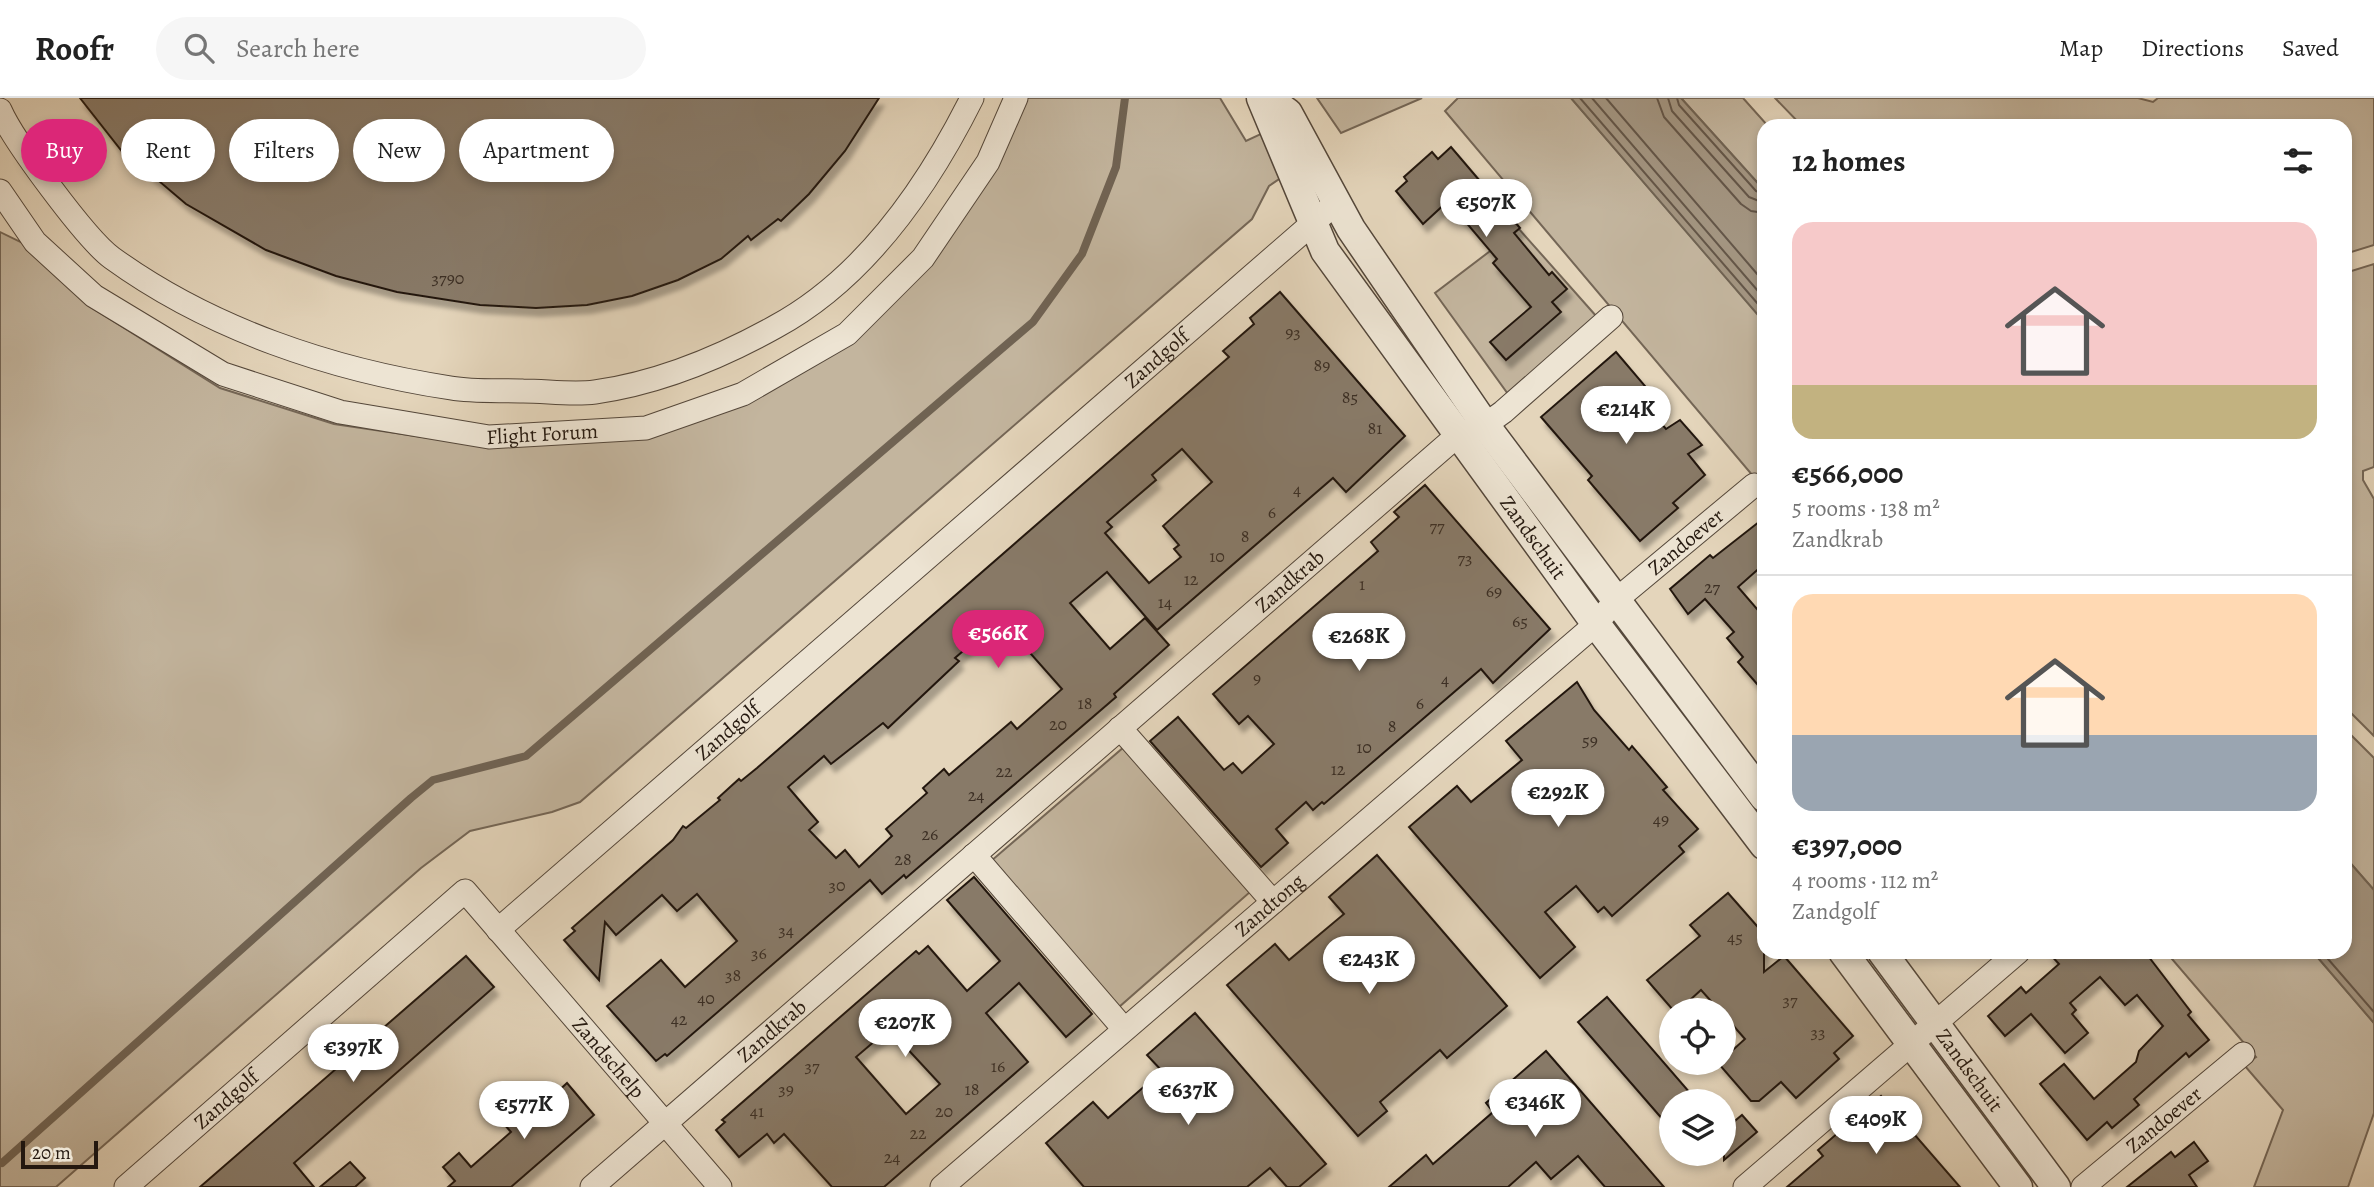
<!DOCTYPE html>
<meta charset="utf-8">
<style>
body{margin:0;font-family:Alegreya,serif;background:#f6f6f6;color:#222;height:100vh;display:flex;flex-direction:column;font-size:26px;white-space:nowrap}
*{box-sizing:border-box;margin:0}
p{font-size:23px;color:#767676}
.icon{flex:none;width:38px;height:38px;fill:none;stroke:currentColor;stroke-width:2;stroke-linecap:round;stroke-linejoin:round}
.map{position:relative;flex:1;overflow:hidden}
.details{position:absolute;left:1757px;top:21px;width:595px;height:840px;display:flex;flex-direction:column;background:#fff;border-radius:21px;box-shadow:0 4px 10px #0003}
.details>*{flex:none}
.hud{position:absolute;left:21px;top:21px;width:665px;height:63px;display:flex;gap:14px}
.fabs{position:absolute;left:1659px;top:900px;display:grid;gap:14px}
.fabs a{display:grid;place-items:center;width:77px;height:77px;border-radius:50%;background:#fff;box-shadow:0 4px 10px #0003;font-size:35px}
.scale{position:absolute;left:21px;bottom:18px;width:77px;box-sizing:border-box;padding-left:7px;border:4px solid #24180f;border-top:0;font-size:19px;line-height:24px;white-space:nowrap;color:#24180f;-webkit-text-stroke:5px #ede4d3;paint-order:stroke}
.price{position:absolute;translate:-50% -60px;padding:0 16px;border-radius:24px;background:#fff;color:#222;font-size:23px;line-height:46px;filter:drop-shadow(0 2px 4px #0008)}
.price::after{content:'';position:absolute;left:50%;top:42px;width:21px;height:16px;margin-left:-10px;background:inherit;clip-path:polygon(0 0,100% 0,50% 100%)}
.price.selected{background:#db2777;color:#fff}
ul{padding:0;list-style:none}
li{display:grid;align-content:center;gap:14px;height:371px;padding:0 35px}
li+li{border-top:2px solid #e0e0e0}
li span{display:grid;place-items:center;height:217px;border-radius:21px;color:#555}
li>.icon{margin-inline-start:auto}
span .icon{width:126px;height:126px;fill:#fffc;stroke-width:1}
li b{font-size:30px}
h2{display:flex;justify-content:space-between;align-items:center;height:84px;padding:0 35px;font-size:30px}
.tag{padding:0 24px;border-radius:32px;background:#fff;box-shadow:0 4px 10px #0003;font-size:24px;line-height:63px}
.tag.selected{background:#db2777;color:#fff}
header{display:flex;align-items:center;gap:42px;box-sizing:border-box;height:98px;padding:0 35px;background:#fff;border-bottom:2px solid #e0e0e0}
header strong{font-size:33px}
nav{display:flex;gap:38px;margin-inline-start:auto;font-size:24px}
.search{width:490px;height:63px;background:#f6f6f6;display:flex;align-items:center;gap:18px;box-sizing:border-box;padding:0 24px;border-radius:38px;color:#767676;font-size:26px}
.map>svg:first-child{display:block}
</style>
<header>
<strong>Roofr</strong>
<div class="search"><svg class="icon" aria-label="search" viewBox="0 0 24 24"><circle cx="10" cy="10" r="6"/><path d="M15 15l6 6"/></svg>Search here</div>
<nav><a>Map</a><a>Directions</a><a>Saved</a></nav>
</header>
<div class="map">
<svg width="2374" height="1089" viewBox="0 0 2374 1089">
<defs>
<filter id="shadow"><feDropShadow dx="4.5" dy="8" stdDeviation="2" flood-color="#0004"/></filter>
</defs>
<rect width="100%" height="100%" fill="#e4d5bb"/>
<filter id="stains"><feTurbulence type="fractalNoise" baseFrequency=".00286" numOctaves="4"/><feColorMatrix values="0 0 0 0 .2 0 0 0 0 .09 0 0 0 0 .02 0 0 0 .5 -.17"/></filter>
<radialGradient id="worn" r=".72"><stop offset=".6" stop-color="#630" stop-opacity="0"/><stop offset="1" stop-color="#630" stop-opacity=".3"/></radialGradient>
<g fill="#c3b59e" stroke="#746656" stroke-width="2">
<polygon points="1024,0 1220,0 1246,43 1265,34 1282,79 1269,88 1252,121 580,704 552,714 470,733 421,770 56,1089 0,1089 0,134 31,149 86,206 220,290 334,326 491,349 649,340 852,242"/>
<polygon points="1317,0 1422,0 1341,35"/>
<polygon points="1458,0 1571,0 1764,223 1764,391 1445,13"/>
<polygon points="1681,0 1743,0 1768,28 1764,28 1764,92"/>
<polygon points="1775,0 2138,0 2153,4 2158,0 2374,0 2374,147 2345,156 2345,28 1802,28"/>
<polygon points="1519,131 1597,219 1508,296 1435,195"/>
<polygon points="2374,166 2374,369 2363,373 2363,382 2374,401 2374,638 2345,609 2345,175"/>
<polygon points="2345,631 2374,660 2374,792 2345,759"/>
<polygon points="1124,649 1250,794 1119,909 991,763"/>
<polygon points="2166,854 2313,854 2374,925 2374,1015 2348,1089 2254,1089 2283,1012 2244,967 2256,959"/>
</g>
<g fill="#a39581" stroke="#706353" stroke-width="2">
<polygon points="1571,0 1681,0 1764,92 1764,224"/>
<polygon points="2345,759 2374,792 2374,925 2313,854 2345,854"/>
</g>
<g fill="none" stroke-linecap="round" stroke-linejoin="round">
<g stroke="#645648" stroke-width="2">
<polyline points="1580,0 1764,213"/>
<polyline points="1592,0 1764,200"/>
<polyline points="1606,0 1764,184"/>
<polyline points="1657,0 1664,19 1741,106 1751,113 1764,115"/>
<polyline points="1668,0 1672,13 1749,99 1764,105"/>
<polyline points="1677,0 1679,7 1756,93 1764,96"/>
<polyline points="2322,854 2374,914"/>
</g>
<polyline stroke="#706353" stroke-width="8" points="2,1065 411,700 433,682 526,658 1033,224 1082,156 1116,69 1125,0"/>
</g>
<g fill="#887a68" stroke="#24180f" stroke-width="2" fill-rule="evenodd" filter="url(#shadow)">
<polygon points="80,0 879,0 845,53 809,96 781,123 778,121 751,142 748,138 721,161 678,182 632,198 587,207 536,210 480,207 397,194 336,178 266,152 186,106 139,66 135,70"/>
<polygon points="1451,49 1520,130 1514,135 1549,177 1552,174 1567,191 1552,204 1561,214 1506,262 1490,244 1531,209 1493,165 1497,161 1448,103 1423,126 1396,93 1407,83 1404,79 1432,54 1438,61"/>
<path d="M1280,194L1405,338L1346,394L1333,380L1157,532L1107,474L1070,505L1110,551L1145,520L1169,547L1114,596L1116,599L906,780L904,777L882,796L870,782L667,958L665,956L656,963L607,908L661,862L685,889L737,843L697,796L677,813L662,797L616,837L605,824L599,882L564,842L575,833L572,830L673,742L683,728L686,730L720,702L718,700L739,681L741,683L757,670L1229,259L1223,253L1254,226L1250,220ZM1182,351L1212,384L1163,428L1179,447L1174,451L1181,459L1149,485L1105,435L1112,429L1107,424L1156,382L1152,377ZM1000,521L1062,591L1017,631L1011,624L949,677L944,671L923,690L927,695L886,731L892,738L859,769L845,752L836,760L809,732L818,724L788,689L824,658L831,666L883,625L888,630L959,563L955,560Z"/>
<polygon points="1616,254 1645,288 1635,296 1666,331 1680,322 1702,347 1688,356 1705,377 1673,405 1678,410 1640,443 1588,382 1592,378 1541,319"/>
<polygon points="1425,387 1550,531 1493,585 1481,571 1324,706 1322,704 1313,712 1306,704 1276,731 1288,745 1261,769 1150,643 1178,619 1224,672 1233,665 1242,675 1274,646 1248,618 1239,626 1213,596 1378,453 1371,444 1399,419 1394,414"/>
<polygon points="1764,420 1764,466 1738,489 1764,519 1764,594 1738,564 1743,559 1727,540 1734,534 1705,501 1688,516 1670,491 1710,457 1713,460"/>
<polygon points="1577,584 1594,612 1629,652 1632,648 1667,689 1663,692 1698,731 1679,748 1684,754 1612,818 1604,809 1598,814 1576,788 1545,814 1575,849 1540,880 1409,729 1457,688 1471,704 1522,662 1506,643"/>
<polygon points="1377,757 1507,908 1447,960 1440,952 1380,1004 1387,1013 1358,1038 1227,887 1275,846 1289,862 1344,816 1329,799"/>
<path d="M974,779L1092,916L1066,939L1019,885L986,915L1028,964L884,1089H832L784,1036L774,1045L767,1036L739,1059L716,1032L725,1024L722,1022L916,853L919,856L928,848L967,893L1000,863L947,802ZM889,931L940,986L906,1016L856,959Z"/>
<polygon points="1728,795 1764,836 1764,874 1784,858 1853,938 1834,955 1839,961 1796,1000 1781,984 1759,1003 1751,1003 1718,965 1724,964 1724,960 1745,941 1724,917 1724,912 1719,912 1701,892 1679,912 1673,912 1647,882 1700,838 1690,827"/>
<polygon points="2048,854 2145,854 2191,914 2188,917 2209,942 2189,959 2186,955 2134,1001 2139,1007 2112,1030 2107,1024 2087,1042 2040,986 2064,966 2094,1001 2136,964 2139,953 2163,928 2137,897 2125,907 2100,879 2070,905 2076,912 2072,916 2088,935 2065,955 2031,916 2005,938 1988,918 2021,889 2026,895 2059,866"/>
<polygon points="466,858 494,889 294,1065 314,1089 200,1089"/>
<polygon points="1607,899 1697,1003 1671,1003 1671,1031 1578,924"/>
<polygon points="1195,915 1326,1066 1299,1089 1287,1089 1270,1070 1247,1089 1084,1089 1046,1045 1093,1004 1108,1020 1162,973 1147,957"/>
<polygon points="1546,953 1664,1089 1605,1089 1578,1058 1551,1081 1536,1064 1508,1089 1389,1089 1426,1057 1433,1066 1493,1014 1486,1005"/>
<polygon points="567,985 594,1017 511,1089 448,1089 455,1083 443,1069 459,1055 471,1069 511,1034 504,1026 547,989 554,997"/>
<polygon points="1881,998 1960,1089 1787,1089 1823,1058 1818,1052"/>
<polygon points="1742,1017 1757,1034 1724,1062 1724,1032"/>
<polygon points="2194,1044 2208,1063 2189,1077 2197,1089 2127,1089 2171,1054 2175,1059"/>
<polygon points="350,1064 365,1080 355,1089 320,1089"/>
</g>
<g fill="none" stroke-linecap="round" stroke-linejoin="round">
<defs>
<g id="minor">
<path d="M0,12C13,42 86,141 112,160C210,231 332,272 451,290C474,294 500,292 523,293C546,293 572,297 595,294C658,285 721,259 775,229C864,181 928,88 972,0"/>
<path id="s1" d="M0,93L35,144L94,198L223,276L340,314L489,339L646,330L743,296L847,236L923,160L988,64L1016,0"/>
<polyline points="1120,630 1273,804"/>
<polyline points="974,757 1124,931"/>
<path id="s2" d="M498,832L1336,105"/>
<path id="s3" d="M126,1089L465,793L720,1089"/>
<path id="s4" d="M592,1089L1458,337L1485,327L1503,314L1611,219"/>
<path id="s5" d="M942,1089L1596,526L1616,502L1754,387"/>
<polyline points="1745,1089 2018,854"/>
<path id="s6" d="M2083,1089L2243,956"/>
</g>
<g id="tertiary">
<path id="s7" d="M1261,0L1325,153L1596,526L1764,747"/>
<polyline points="1268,0 1288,15 1351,131 1485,327 1764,699"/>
<polyline points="1843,854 2018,1089"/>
<path id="s8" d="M1882,854L2056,1089"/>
</g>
</defs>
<use href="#minor" stroke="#54473a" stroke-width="25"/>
<use href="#tertiary" stroke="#54473a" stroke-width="31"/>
<use href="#minor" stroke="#ede4d3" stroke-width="23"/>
<use href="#tertiary" stroke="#ede4d3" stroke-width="28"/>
</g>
<g text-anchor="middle" stroke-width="5" stroke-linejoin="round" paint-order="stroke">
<g font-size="18" fill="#3d3025">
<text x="448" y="186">3790</text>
<text x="1293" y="240">93</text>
<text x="1322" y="273">89</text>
<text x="1350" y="305">85</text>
<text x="1375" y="336">81</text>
<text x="1297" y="397">4</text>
<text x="1272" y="420">6</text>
<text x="1437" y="434">77</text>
<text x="1245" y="444">8</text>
<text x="1217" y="464">10</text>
<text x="1465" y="466">73</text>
<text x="1191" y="487">12</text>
<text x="1362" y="492">1</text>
<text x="1712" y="495">27</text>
<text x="1494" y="499">69</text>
<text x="1165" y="510">14</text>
<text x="1520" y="529">65</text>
<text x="1257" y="586">9</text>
<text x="1445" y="587">4</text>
<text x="1085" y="611">18</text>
<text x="1420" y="611">6</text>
<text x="1058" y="632">20</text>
<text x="1392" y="634">8</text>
<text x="1590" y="648">59</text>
<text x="1364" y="655">10</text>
<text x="1338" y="677">12</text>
<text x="1004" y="679">22</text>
<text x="976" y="703">24</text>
<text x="1661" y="727">49</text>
<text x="930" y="742">26</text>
<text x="903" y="767">28</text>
<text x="837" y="793">30</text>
<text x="786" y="838">34</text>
<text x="1735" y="845">45</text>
<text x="759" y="861">36</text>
<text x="733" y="883">38</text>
<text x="706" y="906">40</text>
<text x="1790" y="908">37</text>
<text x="679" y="927">42</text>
<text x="1818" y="940">33</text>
<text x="812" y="974">37</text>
<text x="998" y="974">16</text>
<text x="786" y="997">39</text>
<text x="972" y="997">18</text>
<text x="757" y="1019">41</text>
<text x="944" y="1019">20</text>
<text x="918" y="1041">22</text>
<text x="892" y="1065">24</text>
</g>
<g font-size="21" fill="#24180f" stroke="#ede4d3">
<text dy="7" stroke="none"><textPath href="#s2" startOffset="872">Zandgolf</textPath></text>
<text dy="7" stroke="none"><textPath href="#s1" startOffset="620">Flight Forum</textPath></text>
<text dy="7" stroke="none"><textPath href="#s7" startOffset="520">Zandschuit</textPath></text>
<text dy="7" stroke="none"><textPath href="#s5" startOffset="985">Zandoever</textPath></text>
<text dy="7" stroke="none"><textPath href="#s4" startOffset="924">Zandkrab</textPath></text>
<text dy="7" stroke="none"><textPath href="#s2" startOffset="304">Zandgolf</textPath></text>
<text dy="7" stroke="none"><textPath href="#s5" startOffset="432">Zandtong</textPath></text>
<text dy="7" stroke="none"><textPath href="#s4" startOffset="238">Zandkrab</textPath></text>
<text dy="7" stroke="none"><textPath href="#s3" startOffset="670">Zandschelp</textPath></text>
<text dy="7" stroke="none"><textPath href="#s8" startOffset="147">Zandschuit</textPath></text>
<text dy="7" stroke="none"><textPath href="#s3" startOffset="133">Zandgolf</textPath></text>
<text dy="7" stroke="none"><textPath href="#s6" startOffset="105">Zandoever</textPath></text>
</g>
</g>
<rect width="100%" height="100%" filter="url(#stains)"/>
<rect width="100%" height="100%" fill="url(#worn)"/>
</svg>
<div class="fabs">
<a><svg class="icon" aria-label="locate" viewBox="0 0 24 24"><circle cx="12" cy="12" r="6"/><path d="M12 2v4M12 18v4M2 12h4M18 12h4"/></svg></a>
<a><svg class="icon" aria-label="layers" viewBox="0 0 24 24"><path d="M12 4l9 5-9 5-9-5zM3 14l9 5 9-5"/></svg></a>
</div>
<div class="scale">20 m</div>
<b class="price" style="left:1486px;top:141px">€507K</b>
<b class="price" style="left:1626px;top:348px">€214K</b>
<b class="price selected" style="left:998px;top:572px">€566K</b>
<b class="price" style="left:1359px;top:575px">€268K</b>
<b class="price" style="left:1558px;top:731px">€292K</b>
<b class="price" style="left:1369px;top:898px">€243K</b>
<b class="price" style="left:905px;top:961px">€207K</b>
<b class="price" style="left:353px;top:986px">€397K</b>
<b class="price" style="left:1188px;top:1029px">€637K</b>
<b class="price" style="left:1535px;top:1041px">€346K</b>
<b class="price" style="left:524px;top:1043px">€577K</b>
<b class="price" style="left:1876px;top:1058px">€409K</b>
<div class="hud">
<a class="tag selected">Buy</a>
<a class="tag">Rent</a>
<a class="tag">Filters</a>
<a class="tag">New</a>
<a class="tag">Apartment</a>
</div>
<section class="details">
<h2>12 homes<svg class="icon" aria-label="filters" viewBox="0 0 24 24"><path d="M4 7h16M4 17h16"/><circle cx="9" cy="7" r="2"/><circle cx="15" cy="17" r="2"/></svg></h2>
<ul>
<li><span style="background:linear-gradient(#f6c9c9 75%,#c2b280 0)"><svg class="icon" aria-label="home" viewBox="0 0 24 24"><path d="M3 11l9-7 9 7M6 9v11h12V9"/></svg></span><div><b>€566,000</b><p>5 rooms · 138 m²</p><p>Zandkrab</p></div></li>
<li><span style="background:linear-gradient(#ffd9b3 65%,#9aa5b1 0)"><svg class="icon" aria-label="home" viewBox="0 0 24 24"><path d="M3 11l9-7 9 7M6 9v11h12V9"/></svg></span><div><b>€397,000</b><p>4 rooms · 112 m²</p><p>Zandgolf</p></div></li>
</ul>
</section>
</div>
